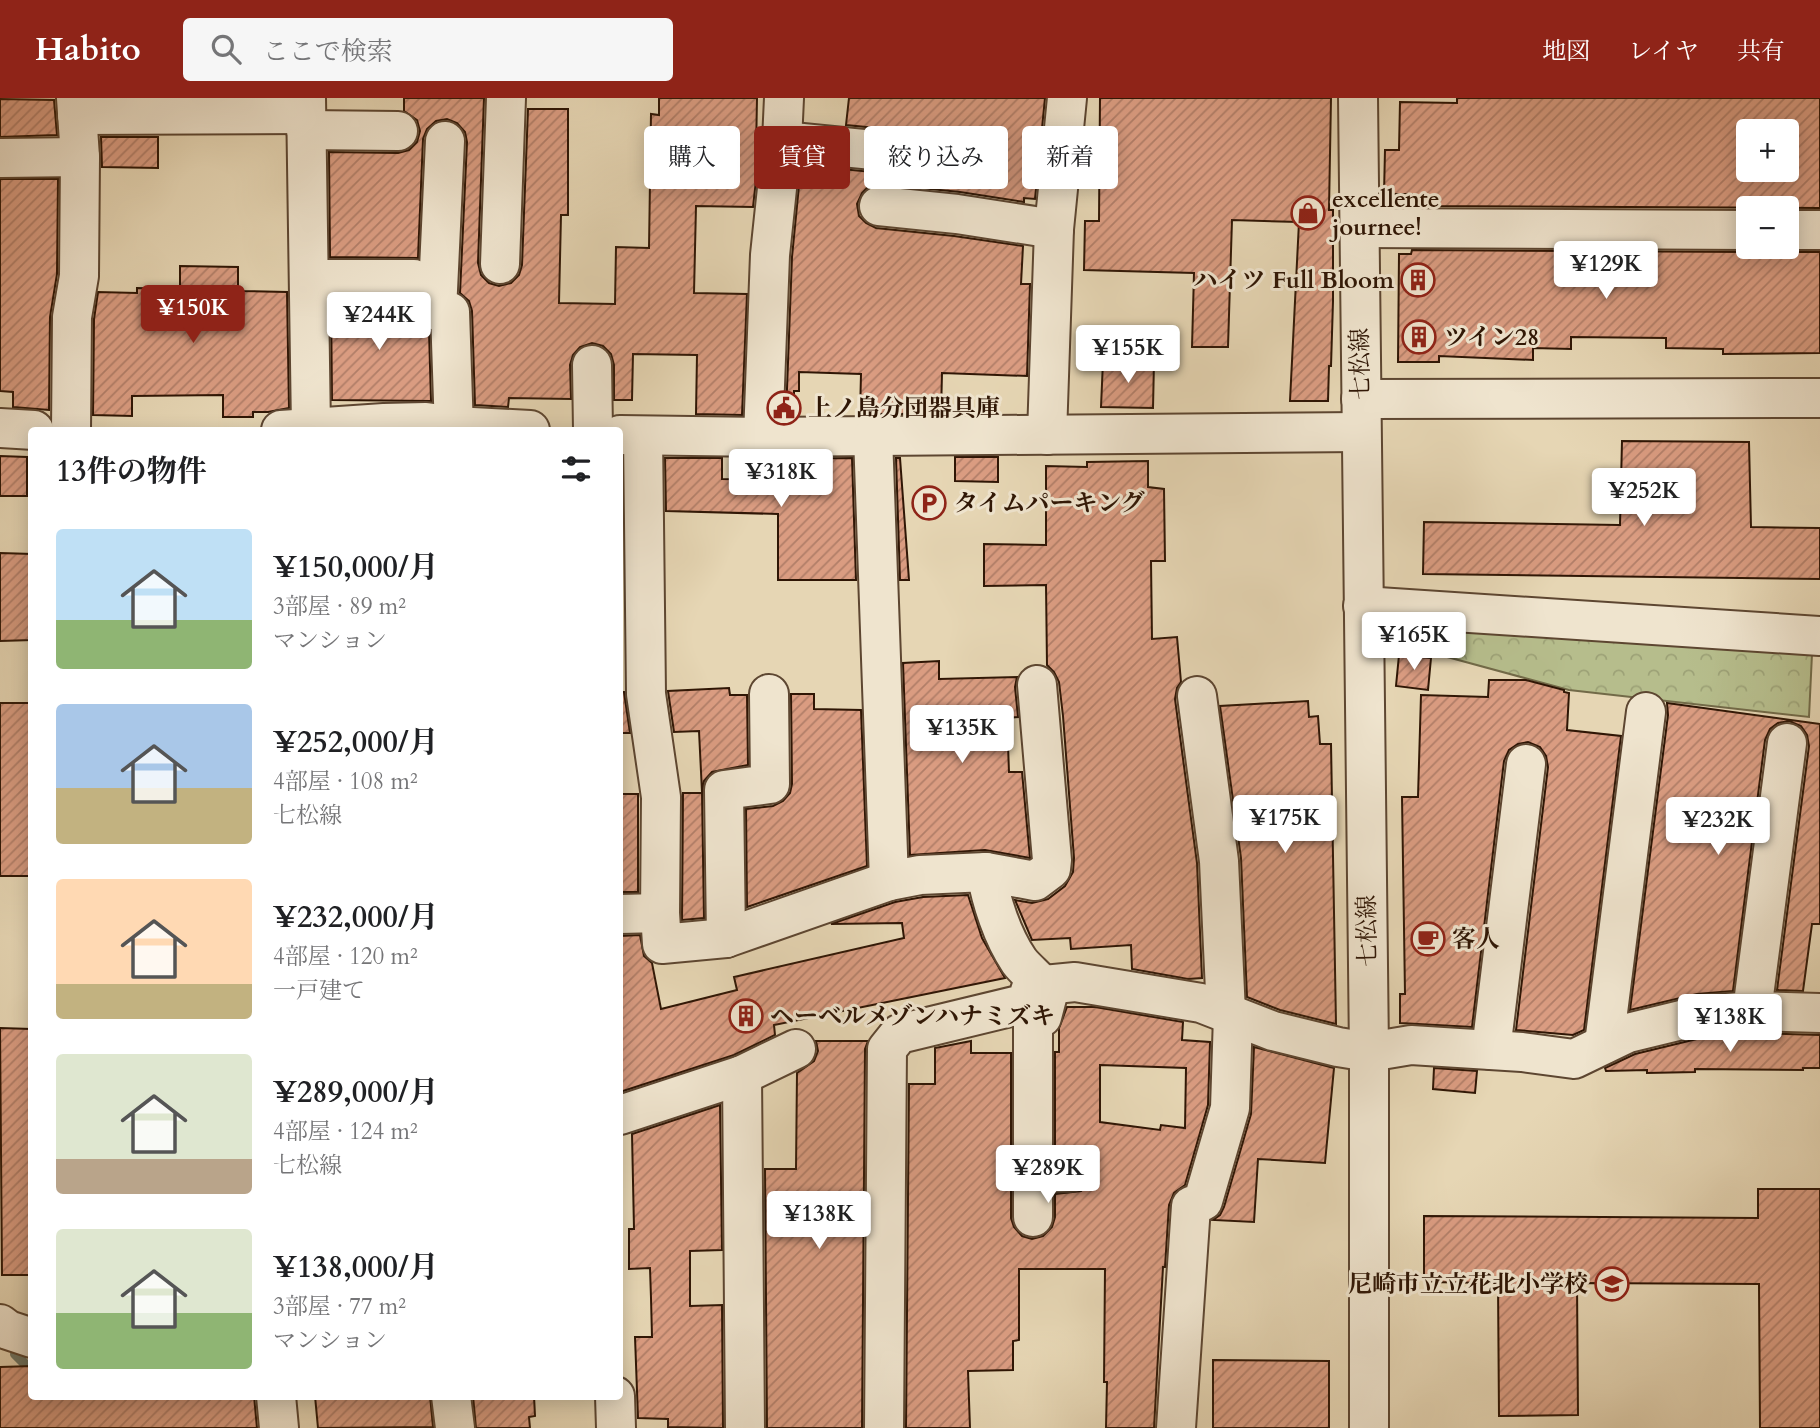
<!DOCTYPE html>
<html lang="ja">
<meta charset="utf-8">
<style>
body{margin:0;font-family:Cardo,"Noto Serif JP",serif;background:#f6f6f6;color:#202124;height:100vh;display:flex;flex-direction:column;font-size:26px;white-space:nowrap}
*{box-sizing:border-box;margin:0}
p{font-size:23px;color:#757577}
.icon{flex:none;width:38px;height:38px;fill:none;stroke:currentColor;stroke-width:2;stroke-linecap:round;stroke-linejoin:round}
.map{position:relative;flex:1;overflow:hidden}
.panel{position:absolute;left:28px;top:329px;width:595px;height:973px;display:flex;flex-direction:column;background:#fff;border-radius:7px;box-shadow:0 4px 18px #0003}
.panel>*{flex:none}
.top-card{position:absolute;left:644px;top:28px;width:665px;height:63px;display:flex;gap:14px}
.fabs{position:absolute;left:1736px;top:21px;display:grid;gap:14px}
.fabs a{display:grid;place-items:center;width:63px;height:63px;border-radius:7px;background:#fff;box-shadow:0 4px 18px #0003;font-size:35px}
.price{position:absolute;translate:-50% -60px;padding:0 16px;border-radius:7px;background:#fff;color:#222;font-size:23px;line-height:46px;filter:drop-shadow(0 2px 4px #0008)}
.price::after{content:'';position:absolute;left:50%;top:42px;width:21px;height:16px;margin-left:-10px;background:inherit;clip-path:polygon(0 0,100% 0,50% 100%)}
.price.active{background:#8f2418;color:#fff}
ul{padding:0;list-style:none}
li{display:flex;align-items:center;gap:21px;height:175px;padding:0 28px}
li span{display:grid;place-items:center;flex:none;width:196px;height:140px;border-radius:7px;color:#555}
li>.icon{margin-inline-start:auto}
span .icon{width:84px;height:84px;fill:#fffc;stroke-width:1}
li b{font-size:30px}
h2{display:flex;justify-content:space-between;align-items:center;height:84px;padding:0 28px;font-size:30px}
.chip{padding:0 24px;border-radius:7px;background:#fff;box-shadow:0 4px 18px #0003;font-size:24px;line-height:63px}
.chip.active{background:#8f2418;color:#fff}
header{display:flex;align-items:center;gap:42px;box-sizing:border-box;height:98px;padding:0 35px;background:#8f2418;color:#fff}
header strong{font-size:33px}
nav{display:flex;gap:38px;margin-inline-start:auto;font-size:24px}
.search{width:490px;height:63px;background:#f6f6f6;display:flex;align-items:center;gap:18px;box-sizing:border-box;padding:0 24px;border-radius:7px;color:#757577;font-size:26px}
.map>svg:first-child{display:block}
</style>
<header>
<strong>Habito</strong>
<div class="search"><svg class="icon" aria-label="search" viewBox="0 0 24 24"><circle cx="10" cy="10" r="6"/><path d="M15 15l6 6"/></svg>ここで検索</div>
<nav><a>地図</a><a>レイヤ</a><a>共有</a></nav>
</header>
<div class="map">
<svg width="1820" height="1330" viewBox="0 0 1820 1330">
<defs>
<pattern id="park-crowns" width="20" height="18" patternUnits="userSpaceOnUse" patternTransform="scale(1.75)"><rect width="20" height="18" fill="#b6bd8c"/><path d="M2 6a3 3 0 1 1 6 0M12 15a3 3 0 1 1 6 0" fill="none" stroke="#9da277"/></pattern>
<pattern id="building-hatch" width="6" height="6" patternUnits="userSpaceOnUse" patternTransform="scale(1.75)"><rect width="6" height="6" fill="#da9c81"/><path d="M-1 1l2-2M0 6l6-6M5 7l2-2" fill="none" stroke="#b17e68"/></pattern>
</defs>
<rect width="100%" height="100%" fill="#e6d6b4"/>
<filter id="stains"><feTurbulence type="fractalNoise" baseFrequency=".00286" numOctaves="4"/><feColorMatrix values="0 0 0 0 .2 0 0 0 0 .09 0 0 0 0 .02 0 0 0 .5 -.17"/></filter>
<radialGradient id="worn" r=".72"><stop offset=".6" stop-color="#630" stop-opacity="0"/><stop offset="1" stop-color="#630" stop-opacity=".3"/></radialGradient>
<polygon fill="url(#park-crowns)" stroke="#726a48" stroke-width="2" points="1419,520 1812,556 1809,619 1569,592 1414,550"/>
<g fill="none" stroke-linecap="round" stroke-linejoin="round">
<polyline stroke="#6d786a" stroke-width="10" points="15,1256 32,1273"/>
</g>
<g fill="url(#building-hatch)" stroke="#2f1605" stroke-width="2" fill-rule="evenodd">
<polygon points="404,0 484,0 478,165 481,177 489,185 499,188 511,185 519,177 522,167 528,11 568,11 568,117 561,117 559,205 615,206 616,149 649,150 651,16 659,17 659,0 757,0 756,55 759,55 753,109 696,108 694,195 747,196 742,317 696,316 697,257 633,256 632,302 614,302 614,267 611,256 603,248 592,245 580,249 573,257 570,267 571,301 509,300 508,309 475,307 472,213 469,203 460,195 467,44 465,34 457,25 447,21 436,23 427,31 423,41 418,160 330,159 329,54 398,55 409,52 417,44 420,33 417,22 404,13"/>
<polygon points="849,0 1045,0 1035,101 1024,100 1024,104 960,94 881,86 869,88 862,95 857,106 859,118 866,125 876,130 954,138 1023,148 1021,186 1030,186 1027,278 942,275 941,316 860,316 861,276 799,274 799,293 794,293 794,317 786,317 792,159 801,67 913,78 924,76 931,69 936,59 934,46 926,38 917,34 846,27"/>
<polygon points="1100,0 1331,0 1329,112 1333,112 1333,203 1331,268 1329,268 1328,303 1290,303 1299,124 1232,122 1228,249 1192,249 1194,175 1084,172 1085,123 1099,123"/>
<path d="M1457,0H1820V110L1412,108L1413,96H1384L1385,52H1399L1400,4L1457,5ZM1748,33H1787V72H1748Z"/>
<polygon points="0,1 54,2 57,37 0,39"/>
<polygon points="101,39 158,39 158,70 102,69"/>
<polygon points="0,81 58,81 57,176 50,219 49,312 13,309 13,294 0,293"/>
<polygon points="1761,149 1774,149 1787,154 1820,154 1820,255 1723,256 1723,251 1666,250 1666,240 1571,239 1571,251 1533,250 1533,262 1439,258 1439,264 1398,264 1399,156 1411,156 1412,152 1748,154"/>
<polygon points="180,168 238,169 238,193 287,194 289,310 268,314 253,314 253,319 223,319 223,297 132,298 132,318 93,317 94,221 98,194 137,195 137,190 180,191"/>
<polygon points="331,203 416,203 417,222 429,233 431,303 332,302"/>
<polygon points="1103,263 1154,264 1153,310 1101,309"/>
<polygon points="1622,343 1749,344 1751,429 1820,430 1820,481 1423,476 1424,424 1620,427"/>
<polygon points="0,358 27,359 27,398 0,398"/>
<polygon points="955,359 998,359 998,384 955,383"/>
<polygon points="665,360 722,360 722,381 779,382 779,361 852,360 856,482 778,482 778,416 666,413"/>
<polygon points="896,360 900,360 909,482 900,482"/>
<polygon points="1148,363 1148,389 1164,391 1165,463 1151,463 1152,541 1177,539 1181,584 1177,590 1175,601 1197,765 1202,880 1188,881 1132,871 1131,847 1071,851 1070,840 1032,842 1015,802 1032,805 1048,801 1065,788 1073,774 1074,760 1063,618 1059,584 1054,574 1047,567 1046,487 984,488 984,446 1046,447 1046,368 1087,369 1087,364"/>
<polygon points="0,455 32,456 32,542 0,543"/>
<polygon points="1399,557 1431,560 1428,592 1396,588"/>
<polygon points="939,563 939,581 1017,579 1015,589 1018,619 1007,620 1009,674 1022,674 1030,760 985,752 910,757 903,565"/>
<polygon points="1489,582 1526,582 1564,592 1564,594 1569,595 1567,632 1621,638 1584,932 1573,937 1516,932 1548,669 1546,658 1540,649 1528,644 1518,646 1509,652 1504,663 1472,929 1400,925 1400,896 1405,896 1402,699 1418,699 1421,597 1488,599"/>
<polygon points="729,590 730,597 747,597 748,667 712,674 704,683 702,694 699,633 674,634 668,593"/>
<polygon points="620,594 624,594 630,635 620,635"/>
<polygon points="791,596 814,596 814,611 861,612 867,768 747,809 746,711 773,708 783,703 790,695 792,686"/>
<polygon points="1308,603 1309,619 1318,618 1320,646 1331,646 1336,926 1280,912 1247,899 1241,760 1220,608"/>
<polygon points="0,605 29,605 30,778 0,778"/>
<polygon points="1667,605 1820,626 1820,826 1812,826 1803,893 1777,892 1809,648 1807,637 1801,628 1789,623 1778,625 1770,631 1765,642 1733,893 1697,896 1630,912 1668,617"/>
<polygon points="683,695 702,695 704,820 682,822"/>
<rect x="620" y="696" width="18" height="98"/>
<polygon points="968,797 982,840 1005,880 774,927 775,937 734,957 620,994 620,838 640,837 644,858 652,865 661,911 737,892 734,879 904,840 902,825 831,826 895,804 923,799"/>
<path d="M1067,909H1095L1183,924L1182,942L1210,944L1208,1007L1185,1087L1174,1095L1169,1107L1165,1169H1163L1154,1330H1106L1107,1284H1104L1105,1171H1019V1242L1013,1243V1272L968,1273L970,1330H906L909,986H935V950L971,943V955H1011V1120L1014,1129L1022,1138L1032,1141L1043,1138L1052,1129L1055,1119V1096L1081,1093L1089,1085L1092,1074L1089,1063L1081,1055L1069,1052L1055,1053V954H1059V930ZM1100,967L1186,970L1185,1030L1161,1027L1160,1032L1100,1024Z"/>
<polygon points="0,930 31,931 32,1177 2,1177"/>
<polygon points="1753,935 1820,937 1820,970 1803,970 1803,972 1695,971 1695,974 1647,975 1647,972 1606,973 1605,970 1635,956 1705,939"/>
<polygon points="816,943 868,943 865,951 862,1330 767,1330 765,1071 796,1071 797,975 814,963 818,953"/>
<polygon points="1254,949 1334,970 1325,1065 1258,1061 1254,1124 1213,1122 1220,1117 1224,1109 1251,1016"/>
<polygon points="1434,970 1477,973 1475,995 1433,991"/>
<polygon points="720,1007 722,1152 690,1153 690,1208 722,1207 723,1330 668,1329 668,1321 638,1320 635,1239 652,1239 651,1200 650,1170 629,1171 629,1131 634,1131 632,1036"/>
<polygon points="1758,1091 1820,1091 1820,1330 1760,1330 1759,1186 1577,1185 1578,1317 1499,1318 1498,1185 1424,1184 1424,1118 1758,1120"/>
<polygon points="1213,1262 1329,1263 1329,1330 1213,1330"/>
<polygon points="32,1268 32,1298 254,1298 257,1330 0,1330 0,1269"/>
<polygon points="315,1298 430,1298 433,1329 318,1330"/>
<polygon points="473,1298 534,1298 535,1318 529,1319 530,1330 476,1330"/>
</g>
<g fill="none" stroke-linecap="round" stroke-linejoin="round">
<defs>
<g id="minor">
<polyline points="306,0 311,330"/>
<polyline points="1358,0 1369,954 1369,1330"/>
<polyline points="77,17 306,16"/>
<polyline points="306,32 398,33"/>
<polyline points="445,43 437,213 450,214 454,332"/>
<polyline points="782,43 914,56"/>
<polyline points="2,60 80,59"/>
<polyline points="879,108 957,116 1054,131"/>
<polyline points="1359,130 1748,132"/>
<polyline points="1787,132 1820,132"/>
<polyline points="500,166 506,0"/>
<polyline points="310,181 414,181"/>
<polyline points="592,267 593,332"/>
<polyline points="1361,301 1820,300"/>
<polyline points="0,330 34,332"/>
<polyline points="71,332 72,219 79,178 80,59 76,0"/>
<polyline points="281,332 384,325 426,324 454,328 530,332"/>
<polyline points="620,337 763,339 1361,334"/>
<polyline points="1047,337 1054,131 1067,0"/>
<polyline points="643,338 646,596 661,699 660,815"/>
<polyline points="873,338 889,783 920,777 986,774 1035,783 1051,771 1052,762 1037,587"/>
<polyline points="763,339 770,157 782,43 784,0"/>
<polyline points="1363,508 1820,538"/>
<polyline points="1197,598 1219,763 1226,915"/>
<path d="M986,774C991,803 1002,838 1019,863C1028,875 1041,882 1048,896L1042,919L1033,925V1119"/>
<polyline points="620,816 660,815 662,846 726,840 889,783"/>
<polyline points="726,840 724,692 770,686 769,596"/>
<polyline points="1752,913 1820,915"/>
<polyline points="1604,946 1646,614"/>
<polyline points="1491,952 1526,666"/>
<polyline points="742,977 745,1330"/>
<polyline points="620,1017 742,977 796,951"/>
<polyline points="1034,1075 1070,1074"/>
<polyline points="0,1226 8,1232 32,1240"/>
<polyline points="276,1298 279,1330"/>
<polyline points="451,1298 455,1330"/>
<polyline points="615,1298 616,1330"/>
<polyline points="884,1330 887,951 899,936 1027,905 1030,893 1044,887 1075,884 1201,905 1273,933 1338,949 1369,954 1411,947 1522,954 1574,961 1628,935 1702,917 1752,913 1787,645"/>
<polyline points="1176,1330 1191,1108 1203,1103 1230,1010 1233,918"/>
</g>
</defs>
<use href="#minor" stroke="#5d4631" stroke-width="42"/>
<use href="#minor" stroke="#efe4ce" stroke-width="38"/>
</g>
<defs>
<symbol id="shop-ring" viewBox="-11 -11 22 22"><circle r="9.5" fill="#efe4ce" stroke="#8f2418" stroke-width="1.5"/><path d="M-5-2.5h2.3a2.7 3.5 0 0 1 5.4 0H5L5.5 6h-11ZM-1.5-2.5h3a1.5 2.3 0 0 0-3 0Z" fill="#8f2418"/></symbol>
<symbol id="building-ring" viewBox="-11 -11 22 22"><circle r="9.5" fill="#efe4ce" stroke="#8f2418" stroke-width="1.5"/><path d="M-4-6H4V6H1V3H-1V6H-4ZM-2.5-4.3h1.7v1.8h-1.7ZM.8-4.3h1.7v1.8H.8ZM-2.5-1h1.7V.8h-1.7ZM.8-1h1.7V.8H.8Z" fill="#8f2418"/></symbol>
<symbol id="civic-ring" viewBox="-11 -11 22 22"><circle r="9.5" fill="#efe4ce" stroke="#8f2418" stroke-width="1.5"/><path d="M-.6-6.5H3V-4.5H.6V-3L4-1V1h2V6H-6V1h2V-1L-.6-3ZM-1.2 2.5V6h2.4V2.5Z" fill="#8f2418"/></symbol>
<symbol id="parking-ring" viewBox="-11 -11 22 22"><circle r="9.5" fill="#efe4ce" stroke="#8f2418" stroke-width="1.5"/><path d="M-3.5-5.5H1a3.5 3.5 0 0 1 0 7H-1V5.5H-3.5ZM-1-3.4V-.6H.8a1.4 1.4 0 0 0 0-2.8Z" fill="#8f2418"/></symbol>
<symbol id="cafe-ring" viewBox="-11 -11 22 22"><circle r="9.5" fill="#efe4ce" stroke="#8f2418" stroke-width="1.5"/><path d="M-5.5-4.5H6V0H3Q3 3.5 0 3.5H-2.5Q-5.5 3.5-5.5 0ZM3-3.2v2h1.7v-2ZM-6 4.5H4V6H-6Z" fill="#8f2418"/></symbol>
<symbol id="school-ring" viewBox="-11 -11 22 22"><circle r="9.5" fill="#efe4ce" stroke="#8f2418" stroke-width="1.5"/><path d="M0-5L7-2L0 1L-7-2ZM-4 1L0 2.5L4 1V4Q0 6-4 4Z" fill="#8f2418"/></symbol>
</defs>
<g fill-rule="evenodd">
<use href="#shop-ring" x="1289" y="96" width="38" height="38"/>
<use href="#building-ring" x="1399" y="163" width="38" height="38"/>
<use href="#building-ring" x="1400" y="220" width="38" height="38"/>
<use href="#civic-ring" x="765" y="291" width="38" height="38"/>
<use href="#parking-ring" x="910" y="386" width="38" height="38"/>
<use href="#cafe-ring" x="1409" y="822" width="38" height="38"/>
<use href="#building-ring" x="727" y="899" width="38" height="38"/>
<use href="#school-ring" x="1593" y="1167" width="38" height="38"/>
</g>
<g text-anchor="middle" stroke-width="6" stroke-linejoin="round" paint-order="stroke">
<g font-size="24" font-weight="bold" fill="#2f1605" stroke="#efe4ce" text-anchor="start">
<text x="1332" y="109">excellente<tspan x="1332" dy="28">journee!</tspan></text>
<text x="1394" y="190" text-anchor="end">ハイツ Full Bloom</text>
<text x="1444" y="247">ツイン28</text>
<text x="808" y="318">上ノ島分団器具庫</text>
<text x="954" y="413">タイムパーキング</text>
<text x="1452" y="849">客人</text>
<text x="770" y="926">ヘーベルメゾンハナミズキ</text>
<text x="1588" y="1194" text-anchor="end">尼崎市立立花北小学校</text>
</g>
<g font-size="24" fill="#2f1605" stroke="#efe4ce">
<text transform="translate(1360 266) rotate(-91)" y="8">七松線</text>
<text transform="translate(1367 833) rotate(-91)" y="8">七松線</text>
</g>
</g>
<rect width="100%" height="100%" filter="url(#stains)"/>
<rect width="100%" height="100%" fill="url(#worn)"/>
</svg>
<div class="fabs">
<a>+</a>
<a>−</a>
</div>
<b class="price" style="left:1606px;top:203px">¥129K</b>
<b class="price active" style="left:193px;top:247px">¥150K</b>
<b class="price" style="left:379px;top:254px">¥244K</b>
<b class="price" style="left:1128px;top:287px">¥155K</b>
<b class="price" style="left:781px;top:411px">¥318K</b>
<b class="price" style="left:1644px;top:430px">¥252K</b>
<b class="price" style="left:1414px;top:574px">¥165K</b>
<b class="price" style="left:962px;top:667px">¥135K</b>
<b class="price" style="left:1285px;top:757px">¥175K</b>
<b class="price" style="left:1718px;top:759px">¥232K</b>
<b class="price" style="left:1730px;top:956px">¥138K</b>
<b class="price" style="left:1048px;top:1107px">¥289K</b>
<b class="price" style="left:819px;top:1153px">¥138K</b>
<div class="top-card">
<a class="chip">購入</a>
<a class="chip active">賃貸</a>
<a class="chip">絞り込み</a>
<a class="chip">新着</a>
</div>
<section class="panel">
<h2>13件の物件<svg class="icon" aria-label="filters" viewBox="0 0 24 24"><path d="M4 7h16M4 17h16"/><circle cx="9" cy="7" r="2"/><circle cx="15" cy="17" r="2"/></svg></h2>
<ul>
<li><span style="background:linear-gradient(#bfe0f5 65%,#8fb573 0)"><svg class="icon" aria-label="home" viewBox="0 0 24 24"><path d="M3 11l9-7 9 7M6 9v11h12V9"/></svg></span><div><b>¥150,000/月</b><p>3部屋 · 89 m²</p><p>マンション</p></div></li>
<li><span style="background:linear-gradient(#a9c7e8 60%,#c2b280 0)"><svg class="icon" aria-label="home" viewBox="0 0 24 24"><path d="M3 11l9-7 9 7M6 9v11h12V9"/></svg></span><div><b>¥252,000/月</b><p>4部屋 · 108 m²</p><p>七松線</p></div></li>
<li><span style="background:linear-gradient(#ffd9b3 75%,#c2b280 0)"><svg class="icon" aria-label="home" viewBox="0 0 24 24"><path d="M3 11l9-7 9 7M6 9v11h12V9"/></svg></span><div><b>¥232,000/月</b><p>4部屋 · 120 m²</p><p>一戸建て</p></div></li>
<li><span style="background:linear-gradient(#dfe7d0 75%,#b9a48a 0)"><svg class="icon" aria-label="home" viewBox="0 0 24 24"><path d="M3 11l9-7 9 7M6 9v11h12V9"/></svg></span><div><b>¥289,000/月</b><p>4部屋 · 124 m²</p><p>七松線</p></div></li>
<li><span style="background:linear-gradient(#dfe7d0 60%,#8fb573 0)"><svg class="icon" aria-label="home" viewBox="0 0 24 24"><path d="M3 11l9-7 9 7M6 9v11h12V9"/></svg></span><div><b>¥138,000/月</b><p>3部屋 · 77 m²</p><p>マンション</p></div></li>
</ul>
</section>
</div>
